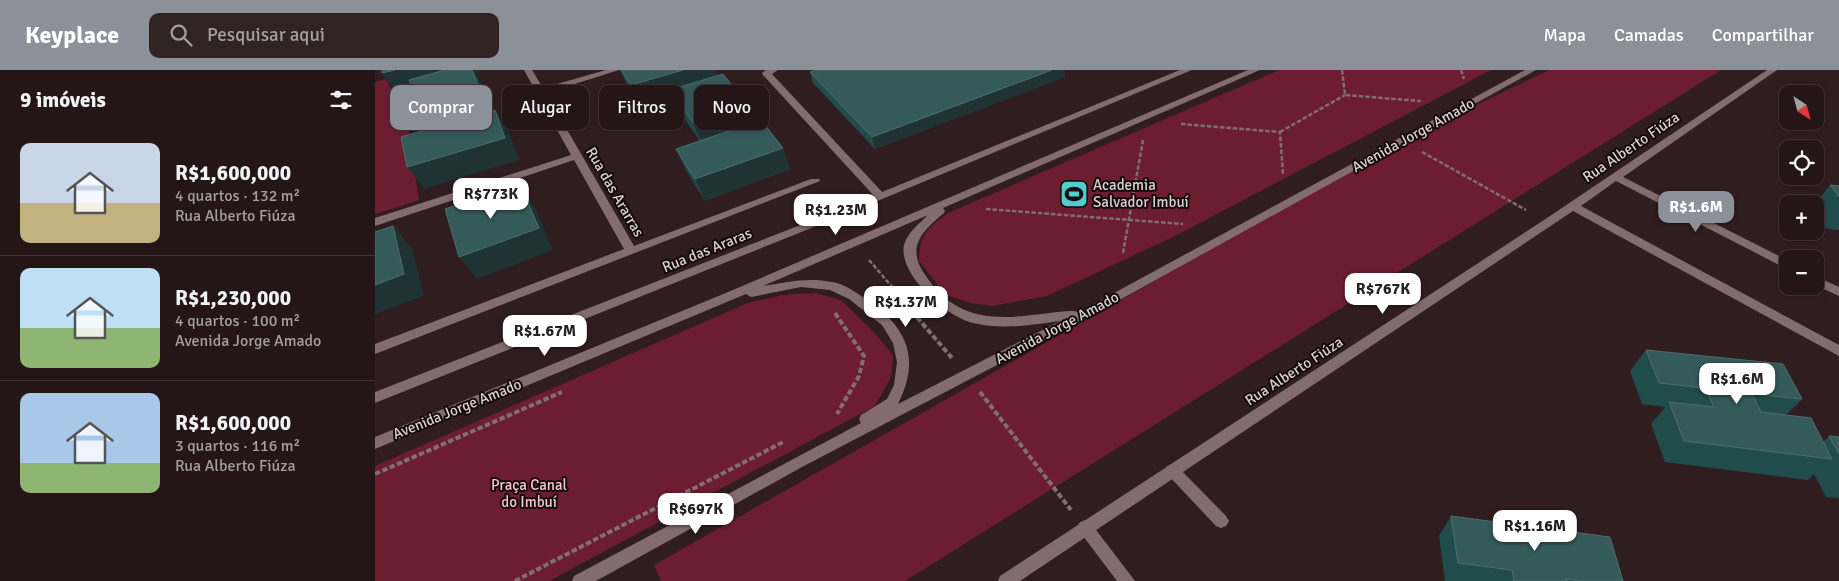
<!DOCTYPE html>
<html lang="pt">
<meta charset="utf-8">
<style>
body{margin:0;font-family:Signika,sans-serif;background:#302324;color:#f1f3f6;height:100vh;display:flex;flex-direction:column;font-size:19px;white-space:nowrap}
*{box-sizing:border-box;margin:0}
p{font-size:16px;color:#a39fa1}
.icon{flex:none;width:28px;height:28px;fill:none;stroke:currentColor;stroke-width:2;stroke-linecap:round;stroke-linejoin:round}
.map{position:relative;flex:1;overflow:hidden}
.side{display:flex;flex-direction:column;background:#241617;width:375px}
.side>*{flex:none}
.top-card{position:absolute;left:15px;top:15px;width:475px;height:45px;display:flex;gap:10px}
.needle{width:32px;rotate:144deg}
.fabs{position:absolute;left:1404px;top:15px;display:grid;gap:10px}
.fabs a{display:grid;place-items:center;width:45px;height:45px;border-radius:10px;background:#241617;box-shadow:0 2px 8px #0003,0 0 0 1px #413536;font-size:25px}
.price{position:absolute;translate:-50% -42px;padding:0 11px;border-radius:10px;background:#fff;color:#222;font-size:16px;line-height:32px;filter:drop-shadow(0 1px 2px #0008)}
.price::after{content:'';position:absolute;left:50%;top:30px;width:15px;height:11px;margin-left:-8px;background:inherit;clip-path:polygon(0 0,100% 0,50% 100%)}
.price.selected{background:#8c9099;color:#fff}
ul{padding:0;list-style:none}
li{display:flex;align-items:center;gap:15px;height:125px;padding:0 20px}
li+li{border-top:1px solid #413536}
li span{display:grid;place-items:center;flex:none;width:140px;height:100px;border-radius:10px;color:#555}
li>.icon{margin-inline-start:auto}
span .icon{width:60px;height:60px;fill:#fffc;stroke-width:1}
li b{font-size:21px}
h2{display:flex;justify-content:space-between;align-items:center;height:60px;padding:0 20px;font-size:21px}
.tag{padding:0 18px;border-radius:10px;background:#241617;box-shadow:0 2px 8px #0003,0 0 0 1px #413536;font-size:18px;line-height:45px}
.tag.selected{background:#8c9099;color:#fff}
header{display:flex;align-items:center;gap:30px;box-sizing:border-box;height:70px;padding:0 25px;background:#8c9099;color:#fff}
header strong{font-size:24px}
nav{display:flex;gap:28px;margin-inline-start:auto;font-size:18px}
.search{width:350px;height:45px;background:#302324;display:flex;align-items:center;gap:12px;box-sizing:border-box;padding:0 18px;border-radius:10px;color:#a39fa1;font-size:19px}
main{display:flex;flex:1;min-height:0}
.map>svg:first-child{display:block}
</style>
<header>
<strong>Keyplace</strong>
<div class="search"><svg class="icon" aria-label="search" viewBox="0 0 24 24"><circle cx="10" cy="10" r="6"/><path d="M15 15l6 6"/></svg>Pesquisar aqui</div>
<nav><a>Mapa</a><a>Camadas</a><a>Compartilhar</a></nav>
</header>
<main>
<section class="side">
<h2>9 imóveis<svg class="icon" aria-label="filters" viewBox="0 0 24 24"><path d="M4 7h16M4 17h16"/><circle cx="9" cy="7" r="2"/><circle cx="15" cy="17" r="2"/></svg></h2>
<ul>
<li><span style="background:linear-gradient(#c9d6e8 60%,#c2b280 0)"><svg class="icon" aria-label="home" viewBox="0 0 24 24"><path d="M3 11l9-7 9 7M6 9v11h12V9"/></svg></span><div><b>R$1,600,000</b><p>4 quartos · 132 m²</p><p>Rua Alberto Fiúza</p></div></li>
<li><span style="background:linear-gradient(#bfe0f5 60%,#8fb573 0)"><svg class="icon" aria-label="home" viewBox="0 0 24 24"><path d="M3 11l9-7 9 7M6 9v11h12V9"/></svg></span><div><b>R$1,230,000</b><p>4 quartos · 100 m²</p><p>Avenida Jorge Amado</p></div></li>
<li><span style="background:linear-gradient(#a9c7e8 70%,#8fb573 0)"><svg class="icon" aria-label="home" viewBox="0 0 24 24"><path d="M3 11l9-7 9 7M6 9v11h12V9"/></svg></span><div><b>R$1,600,000</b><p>3 quartos · 116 m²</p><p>Rua Alberto Fiúza</p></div></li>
</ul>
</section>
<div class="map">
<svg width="1464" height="511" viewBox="0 0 1464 511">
<rect width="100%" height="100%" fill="#301d1f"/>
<g fill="#6d1d30">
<path d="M904,0H1116L800,166L672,226L618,236L596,233L571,225L544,191C545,163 552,159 573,143Z"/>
<polygon points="1174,0 1346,0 530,511 286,511 279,495 1027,71"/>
<polygon points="11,9 33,55 44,130 0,144 0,12"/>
<polygon points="441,223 466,230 497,260 518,285 516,307 500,336 174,511 0,511 0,396 375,232 415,224"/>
</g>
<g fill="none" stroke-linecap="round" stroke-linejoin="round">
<g stroke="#806f71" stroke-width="2.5" stroke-dasharray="4.5 2" stroke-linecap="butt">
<polyline points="967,0 970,25 1046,31"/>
<polyline points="1086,0 1089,9"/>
<polyline points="806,54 905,62 908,104"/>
<polyline points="905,62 970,25"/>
<polyline points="1047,82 1151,140"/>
<polyline points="611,139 808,154"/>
<polyline points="748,183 768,70"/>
<polyline points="494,190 518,218"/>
</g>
<g stroke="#806f71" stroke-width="4" stroke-dasharray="5.5 2.5" stroke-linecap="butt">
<polyline points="516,217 577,288"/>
<polyline points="460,243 489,286 484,306 462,344"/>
<polyline points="605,322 696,440"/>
<polyline points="0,404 187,322"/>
<polyline points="140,511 410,371"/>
</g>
<g fill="#836c6e" fill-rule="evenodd">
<polygon points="797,394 802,396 851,446 854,451 851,456 846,458 841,456 792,404 790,400 792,396"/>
<polygon points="710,450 715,452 760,511 742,511 705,462 702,457 705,452"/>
</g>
<g fill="#836c6e" fill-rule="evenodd">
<polygon points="149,0 157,0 168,18 231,0 244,0 171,23 259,176 436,109 444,109 445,111 0,284 0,274 249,179 199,90 0,156 0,148 196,85"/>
<polygon points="391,0 403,0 397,4 509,124 509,128 501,128 388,5 387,3"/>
<polygon points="1392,0 1402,0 1248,107 1412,190 1412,199 1241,111 1206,136 1464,275 1464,286 1198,141 645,511 623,511 625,506 1169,150"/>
<polygon points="1440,206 1464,217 1464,226 1440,215"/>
</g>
<polygon fill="#836c6e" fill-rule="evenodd" points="805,0 817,0 459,149 0,333 0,322 451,145"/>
<path fill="#836c6e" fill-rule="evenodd" d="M873,0H885L568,138L570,141L569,143C550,159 532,175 547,200C577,249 614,251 666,244C678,243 693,239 704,242L1150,0H1161L712,248L427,397L221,511H197L199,506L486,353L484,349L486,345L512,329L519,315L522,292L518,273L507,255L474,229L455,220L426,217L376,227L371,224L0,379V367L346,225ZM553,145C545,153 532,163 529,175C523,205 572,247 598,253C626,260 657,255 685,251L523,334C538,304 540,276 515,249C510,242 501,237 494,232C484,224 470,214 457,212C433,207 412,212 388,216Z"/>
</g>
<g fill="#214c4c">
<polygon points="245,0 340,0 342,5 380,52 408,78 415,99 330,131 311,100 301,79 325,71 304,41 297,27 266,36 250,10"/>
<polygon points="441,0 690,0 690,7 500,79 438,13 435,2"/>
<polygon points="1455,115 1464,116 1464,160 1452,159 1440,141 1440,134"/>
<polygon points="1271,280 1427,329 1411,345 1448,372 1454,366 1464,367 1464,428 1451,427 1439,404 1433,410 1290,392 1276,354 1290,337 1267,334 1255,301"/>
<polygon points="1076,446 1248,511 1070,511 1064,466"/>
</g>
<g fill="#1f3334">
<polygon points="20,0 105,0 106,2 100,3 107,14 121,45 60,64 45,42 98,4 22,24 7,3"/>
<polygon points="308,0 340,0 344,12 295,20 297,27 266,36 256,15"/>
<polygon points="677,0 690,0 690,7 500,79 497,67"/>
<polygon points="373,35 381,56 328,75 318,53"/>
<polygon points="120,40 134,62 144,90 49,119 32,97"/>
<polygon points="408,78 415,99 330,131 320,109"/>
<polygon points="145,114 159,136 178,180 102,209 84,187"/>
<polygon points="18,156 37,178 49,226 0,244 0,215"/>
</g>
<g fill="#355a5a" stroke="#506d6d">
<polygon points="7,0 20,0 7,3"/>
<polygon points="70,0 97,0 107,24 45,42 34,10"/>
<polygon points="246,0 308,0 256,15"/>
<polygon points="441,0 677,0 497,67 435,2"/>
<polygon points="348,4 373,35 318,53 295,20"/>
<polygon points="120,40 130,68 32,97 26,67"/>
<polygon points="386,50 408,78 320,109 301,79"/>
<polygon points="145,114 164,158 84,187 70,139"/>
<polygon points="1455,115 1464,116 1464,127"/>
<polygon points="18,156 29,204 0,215 0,162"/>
<polygon points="1271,280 1408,294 1427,329 1377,324 1386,342 1436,348 1457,389 1309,371 1294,332 1339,337 1330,318 1284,313"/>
<polygon points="1454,366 1464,367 1464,384"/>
<polygon points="1076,446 1235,467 1248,511 1208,511 1191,509 1192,511 1139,511 1137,500 1083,493"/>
</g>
<defs>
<symbol id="stadium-square" viewBox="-11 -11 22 22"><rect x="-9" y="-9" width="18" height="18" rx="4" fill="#52cdcd" stroke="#120a0b"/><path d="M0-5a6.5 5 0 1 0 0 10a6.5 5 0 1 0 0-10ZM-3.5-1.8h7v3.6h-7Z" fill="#111"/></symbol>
</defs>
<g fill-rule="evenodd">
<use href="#stadium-square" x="683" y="108" width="32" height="32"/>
</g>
<g text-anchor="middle" stroke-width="4" stroke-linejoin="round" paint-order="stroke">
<g font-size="15" fill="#ddd0d1" stroke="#120a0b">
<text transform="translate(1038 65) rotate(-29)" y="5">Avenida Jorge Amado</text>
<text transform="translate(1256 77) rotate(-34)" y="5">Rua Alberto Fiúza</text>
<text transform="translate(240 122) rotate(60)" y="5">Rua das Ararras</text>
<text transform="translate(332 180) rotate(-22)" y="5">Rua das Araras</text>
<text transform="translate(682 258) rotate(-28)" y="5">Avenida Jorge Amado</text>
<text transform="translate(919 301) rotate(-33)" y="5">Rua Alberto Fiúza</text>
<text transform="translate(82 339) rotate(-22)" y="5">Avenida Jorge Amado</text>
</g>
<g font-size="15" fill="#ddd0d1" stroke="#120a0b" text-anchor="start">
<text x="718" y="120">Academia<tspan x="718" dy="17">Salvador Imbuí</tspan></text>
</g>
<g font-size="15" fill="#f9c4ca" stroke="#120a0b">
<text x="154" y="420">Praça Canal<tspan x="154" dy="17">do Imbuí</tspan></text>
</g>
</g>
</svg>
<div class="fabs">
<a><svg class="needle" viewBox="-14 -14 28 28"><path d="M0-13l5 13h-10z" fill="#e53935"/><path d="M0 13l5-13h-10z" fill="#a39fa1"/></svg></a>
<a><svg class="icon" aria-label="locate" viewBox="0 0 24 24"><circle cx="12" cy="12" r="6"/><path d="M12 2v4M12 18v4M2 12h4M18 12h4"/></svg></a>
<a>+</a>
<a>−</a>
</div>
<b class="price" style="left:116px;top:150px">R$773K</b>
<b class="price selected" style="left:1321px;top:163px">R$1.6M</b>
<b class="price" style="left:461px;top:166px">R$1.23M</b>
<b class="price" style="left:1008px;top:245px">R$767K</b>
<b class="price" style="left:531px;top:258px">R$1.37M</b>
<b class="price" style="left:170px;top:287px">R$1.67M</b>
<b class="price" style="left:1362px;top:335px">R$1.6M</b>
<b class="price" style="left:321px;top:465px">R$697K</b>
<b class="price" style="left:1160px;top:482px">R$1.16M</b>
<div class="top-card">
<a class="tag selected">Comprar</a>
<a class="tag">Alugar</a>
<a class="tag">Filtros</a>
<a class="tag">Novo</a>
</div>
</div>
</main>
